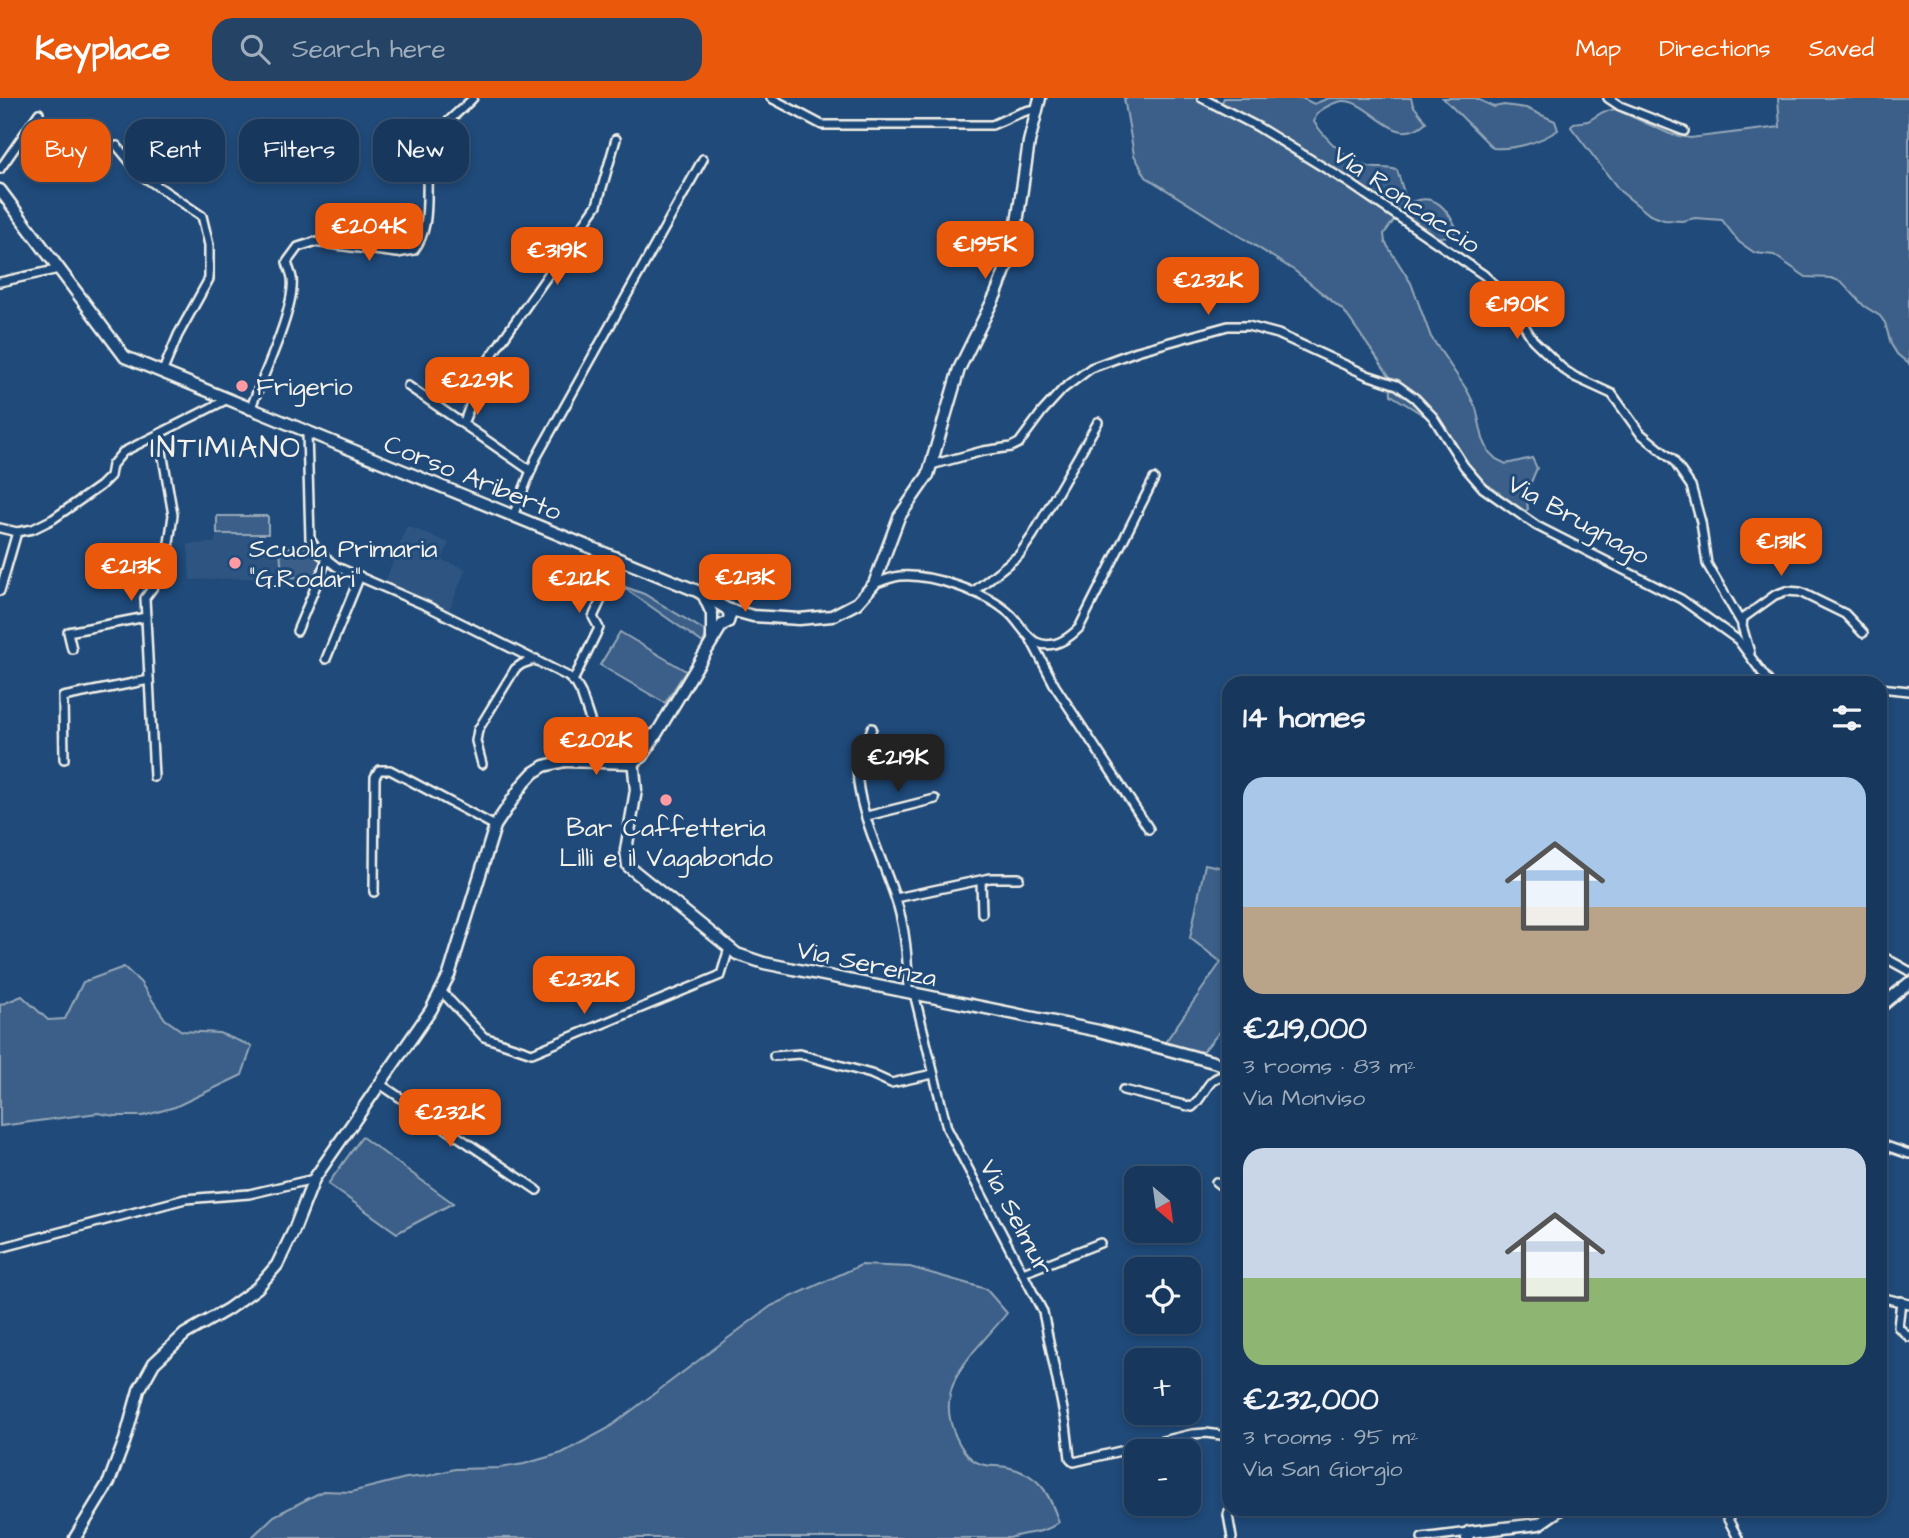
<!DOCTYPE html>
<meta charset="utf-8">
<style>
body{margin:0;font-family:"Architects Daughter",sans-serif;background:#244365;color:#f1f3f6;height:100vh;display:flex;flex-direction:column;font-size:26px;white-space:nowrap}
*{box-sizing:border-box;margin:0}
p{font-size:23px;color:#9eacbb}
.icon{flex:none;width:38px;height:38px;fill:none;stroke:currentColor;stroke-width:2;stroke-linecap:round;stroke-linejoin:round}
.map{position:relative;flex:1;overflow:hidden}
.drawer{position:absolute;left:1222px;top:578px;width:665px;height:840px;display:flex;flex-direction:column;background:#17385c;border-radius:21px;box-shadow:0 4px 10px #0003,0 0 0 2px #365272}
.drawer>*{flex:none}
.banner{position:absolute;left:21px;top:21px;width:665px;height:63px;display:flex;gap:14px}
.needle{width:46px;rotate:151deg}
.tools{position:absolute;left:1124px;top:1068px;display:grid;gap:14px}
.tools a{display:grid;place-items:center;width:77px;height:77px;border-radius:14px;background:#17385c;box-shadow:0 4px 10px #0003,0 0 0 2px #365272;font-size:35px}
.price{position:absolute;translate:-50% -60px;padding:0 16px;border-radius:14px;background:#ea580c;color:#fff;font-size:23px;line-height:46px;filter:drop-shadow(0 2px 4px #0008)}
.price::after{content:'';position:absolute;left:50%;top:42px;width:21px;height:16px;margin-left:-10px;background:inherit;clip-path:polygon(0 0,100% 0,50% 100%)}
.price.current{background:#222;color:#fff}
ul{padding:0;list-style:none}
li{display:grid;align-content:center;gap:14px;height:371px;padding:0 21px}
li span{display:grid;place-items:center;height:217px;border-radius:21px;color:#555}
li>.icon{margin-inline-start:auto}
span .icon{width:126px;height:126px;fill:#fffc;stroke-width:1}
li b{font-size:30px}
h2{display:flex;justify-content:space-between;align-items:center;height:84px;padding:0 21px;font-size:30px}
.pill{padding:0 24px;border-radius:21px;background:#17385c;box-shadow:0 4px 10px #0003,0 0 0 2px #365272;font-size:24px;line-height:63px}
.pill.current{background:#ea580c;color:#fff}
header{display:flex;align-items:center;gap:42px;box-sizing:border-box;height:98px;padding:0 35px;background:#ea580c;color:#fff}
header strong{font-size:33px}
nav{display:flex;gap:38px;margin-inline-start:auto;font-size:24px}
.search{width:490px;height:63px;background:#244365;display:flex;align-items:center;gap:18px;box-sizing:border-box;padding:0 24px;border-radius:21px;color:#9eacbb;font-size:26px}
.map>svg:first-child{display:block}
</style>
<header>
<strong>Keyplace</strong>
<div class="search"><svg class="icon" aria-label="search" viewBox="0 0 24 24"><circle cx="10" cy="10" r="6"/><path d="M15 15l6 6"/></svg>Search here</div>
<nav><a>Map</a><a>Directions</a><a>Saved</a></nav>
</header>
<div class="map">
<svg width="1909" height="1440" viewBox="0 0 1909 1440">
<rect width="100%" height="100%" fill="#1f4a7a"/>
<filter id="ink" filterUnits="userSpaceOnUse"><feTurbulence type="fractalNoise" baseFrequency=".0143" numOctaves="2"/><feDisplacementMap in="SourceGraphic" scale="14" xChannelSelector="R" yChannelSelector="G"/><feConvolveMatrix kernelMatrix="1 2 1 2 8 2 1 2 1" color-interpolation-filters="sRGB"/></filter>
<g filter="url(#ink)">
<g fill="#2d5581">
<polygon points="407,428 449,445 442,462 466,471 448,515 383,489"/>
<polygon points="217,436 257,436 258,451 280,450 282,479 190,482 188,446 214,445"/>
</g>
<g fill="#3a5f88" stroke="#97a8b8" stroke-width="2">
<path d="M1124,0H1211L1221,6L1224,0H1302L1314,6L1329,0H1411L1413,7L1426,24C1394,54 1371,1 1342,3C1333,4 1324,10 1317,15L1314,24C1326,41 1348,64 1369,69C1379,71 1387,69 1397,72L1405,98L1411,104C1436,94 1448,112 1458,133C1436,147 1412,136 1395,121L1384,136L1385,144L1411,185L1431,239L1467,292L1476,310L1483,341L1489,354L1496,361L1506,366L1532,360L1537,370L1526,396L1528,411L1521,416L1505,411L1475,387L1428,320L1391,297L1390,279L1344,213L1295,173L1146,79L1134,57Z"/>
<path d="M1443,0H1475L1494,9L1504,7L1526,10L1555,23L1558,32C1540,44 1515,52 1493,50Z"/>
<polygon points="1778,0 1909,0 1909,266 1897,256 1891,246 1885,225 1880,218 1864,208 1842,184 1831,180 1806,179 1774,157 1755,155 1739,144 1722,122 1695,120 1682,123 1664,122 1650,117 1620,93 1571,29 1574,25 1588,23 1603,14 1615,11 1670,36 1690,40 1780,29"/>
<rect x="217" y="418" width="51" height="18"/>
<polygon points="308,441 327,461 318,480 282,479 280,450 307,448"/>
<polygon points="620,487 644,496 707,534 703,545"/>
<polygon points="620,534 686,573 665,605 600,567"/>
<polygon points="1205,766 1228,771 1228,924 1201,956 1164,946 1221,864 1190,840"/>
<polygon points="124,869 140,884 165,921 182,933 219,935 252,948 242,977 175,1009 143,1018 114,1018 98,1015 0,1028 0,907 22,898 48,922 65,921 83,884"/>
<polygon points="362,1039 453,1105 397,1135 328,1086"/>
<path d="M861,1167L910,1169L986,1191L1007,1215C976,1254 931,1286 956,1339C961,1350 969,1362 981,1366C989,1369 999,1367 1007,1369C1041,1377 1048,1394 1059,1424C1043,1437 1028,1433 1010,1440H251L274,1418L323,1393L351,1394L406,1380L427,1378L455,1371L499,1370L524,1366L562,1355L607,1331L771,1208Z"/>
</g>
<g fill="none" stroke-linecap="round" stroke-linejoin="round">
<defs>
<g id="street">
<path d="M771,0L822,27H992C1007,21 1021,12 1037,11"/>
<polyline points="1202,0 1258,29 1349,85 1484,177 1506,198 1533,242 1563,271 1575,279 1612,296 1640,335 1673,362 1691,388 1701,424 1707,466 1742,526"/>
<polyline points="1608,0 1620,8 1684,33"/>
<polyline points="117,48 141,77 202,118 209,147 209,181 178,237 162,275"/>
<polyline points="0,71 39,15"/>
<polyline points="0,184 59,171"/>
<polyline points="408,288 531,373"/>
<path d="M250,312C261,282 296,210 292,180C291,174 288,169 287,164L298,149L314,144L397,155L414,152C438,121 418,75 435,40C443,25 462,12 473,0"/>
<polyline points="463,326 487,264 597,107 616,41"/>
<polyline points="307,335 310,441 319,455 337,469 429,509 567,578 576,586 581,595 604,664"/>
<polyline points="931,367 983,353 1011,349 1019,345 1042,314 1063,291 1091,270 1137,253 1228,228 1248,228 1278,236 1367,277 1397,287 1415,300 1433,319 1464,368 1483,390 1537,428 1681,501 1738,542 1769,584"/>
<polyline points="513,418 536,360 703,61"/>
<polyline points="0,430 17,434 33,431 53,421 100,388 110,378 112,367 123,354 226,302"/>
<path d="M874,486C882,483 891,479 900,478C930,475 988,495 1010,516C1019,524 1025,538 1036,544C1052,552 1068,541 1079,530L1154,381"/>
<polyline points="0,493 17,434"/>
<polyline points="973,494 1019,457 1033,437 1098,324"/>
<polyline points="297,533 327,461"/>
<polyline points="1031,542 1055,588 1149,731"/>
<polyline points="72,551 68,534 146,519"/>
<polyline points="1750,555 1742,528 1743,520 1775,497 1786,493 1800,494 1845,516 1863,535"/>
<polyline points="326,561 360,478"/>
<polyline points="573,583 599,530 593,519 620,462"/>
<polyline points="1880,590 1909,593"/>
<path d="M872,630C868,641 860,654 858,665C853,703 883,762 895,799C906,830 908,862 908,894"/>
<polyline points="64,661 63,599 149,582"/>
<polyline points="482,666 476,643 478,632 515,571 522,566 536,561"/>
<polyline points="154,679 145,500 165,473 173,417 159,336"/>
<polyline points="867,718 935,701"/>
<polyline points="981,783 982,815"/>
<polyline points="374,794 375,679 379,672 390,672 495,728"/>
<polyline points="896,800 990,780 1019,780"/>
<polyline points="1880,857 1909,873"/>
<polyline points="442,894 484,939 532,955 721,877 729,850"/>
<polyline points="914,895 947,1030 1043,1214 1066,1326 1070,1360 1074,1364 1192,1336 1206,1335 1228,1338"/>
<polyline points="774,958 800,956 871,976 891,985 933,976"/>
<polyline points="380,986 537,1092"/>
<path d="M1123,992L1192,1009C1206,998 1207,976 1228,978"/>
<polyline points="1880,1046 1909,1056"/>
<polyline points="1216,1084 1228,1093"/>
<polyline points="0,1150 185,1101 249,1096 314,1081"/>
<polyline points="1023,1175 1100,1145"/>
<polyline points="1880,1199 1909,1206"/>
<polyline points="1901,1203 1898,1229 1909,1239"/>
<polyline points="1230,1410 1228,1417 1232,1440"/>
<polyline points="1722,1410 1738,1440"/>
<polyline points="1422,1440 1469,1434"/>
</g>
<g id="secondary">
<polyline points="0,92 125,259 697,493 727,511 730,517 728,524 722,527 643,658 633,665 564,663"/>
<polyline points="704,498 712,516 712,540"/>
<polyline points="727,511 753,518 799,521 832,518 857,505 874,486 899,419 928,377 959,271 996,196 1013,152 1029,44 1040,0"/>
<polyline points="609,658 627,657 653,637"/>
<polyline points="633,661 636,692 626,752 628,768 737,856 764,865 1099,933 1228,968"/>
<polyline points="1880,909 1909,885"/>
<polyline points="75,1440 109,1384 125,1342 139,1292 154,1265 185,1236 228,1211 257,1190 277,1167 294,1132 314,1081 431,912 449,877 495,728 523,686 533,675 544,668 569,662"/>
<polyline points="1467,1440 1469,1434 1539,1426 1562,1410"/>
</g>
</defs>
<use href="#street" stroke="#f4f1e8" stroke-width="12"/>
<use href="#secondary" stroke="#f4f1e8" stroke-width="15"/>
<use href="#street" stroke="#1f4a7a" stroke-width="7"/>
<use href="#secondary" stroke="#1f4a7a" stroke-width="10"/>
</g>
</g>
<g fill="#ff9aa2" stroke="#1f4a7a" stroke-width="2.5">
<circle cx="242" cy="288" r="7"/>
<circle cx="235" cy="465" r="7"/>
<circle cx="666" cy="702" r="7"/>
</g>
<g text-anchor="middle" stroke-width="6" stroke-linejoin="round" paint-order="stroke">
<g font-size="26" fill="#f4f1e8" stroke="#1f4a7a">
<text transform="translate(1407 101) rotate(34)" y="9">Via Roncaccio</text>
<text transform="translate(473 379) rotate(22)" y="9">Corso Ariberto</text>
<text transform="translate(1579 421) rotate(29)" y="9">Via Brugnago</text>
<text transform="translate(867 865) rotate(12)" y="9">Via Serenza</text>
<text transform="translate(1017 1119) rotate(62)" y="9">Via Selmur</text>
</g>
<g font-size="26" fill="#f4f1e8" stroke="#1f4a7a" text-anchor="start">
<text x="256" y="297">Frigerio</text>
<text x="249" y="459">Scuola Primaria<tspan x="249" dy="30">“G.Rodari”</tspan></text>
<text x="666" y="738" text-anchor="middle">Bar Caffetteria<tspan x="666" dy="30">Lilli e il Vagabondo</tspan></text>
</g>
<g font-size="30" letter-spacing="2" fill="#f4f1e8" stroke="#1f4a7a">
<text x="226" y="359">INTIMIANO</text>
</g>
</g>
</svg>
<div class="tools">
<a><svg class="needle" viewBox="-14 -14 28 28"><path d="M0-13l5 13h-10z" fill="#e53935"/><path d="M0 13l5-13h-10z" fill="#9eacbb"/></svg></a>
<a><svg class="icon" aria-label="locate" viewBox="0 0 24 24"><circle cx="12" cy="12" r="6"/><path d="M12 2v4M12 18v4M2 12h4M18 12h4"/></svg></a>
<a>+</a>
<a>−</a>
</div>
<b class="price" style="left:369px;top:165px">€204K</b>
<b class="price" style="left:985px;top:183px">€195K</b>
<b class="price" style="left:557px;top:189px">€319K</b>
<b class="price" style="left:1208px;top:219px">€232K</b>
<b class="price" style="left:1517px;top:243px">€190K</b>
<b class="price" style="left:477px;top:319px">€229K</b>
<b class="price" style="left:1781px;top:480px">€131K</b>
<b class="price" style="left:131px;top:505px">€213K</b>
<b class="price" style="left:745px;top:516px">€213K</b>
<b class="price" style="left:579px;top:517px">€212K</b>
<b class="price" style="left:596px;top:679px">€202K</b>
<b class="price current" style="left:898px;top:696px">€219K</b>
<b class="price" style="left:584px;top:918px">€232K</b>
<b class="price" style="left:450px;top:1051px">€232K</b>
<div class="banner">
<a class="pill current">Buy</a>
<a class="pill">Rent</a>
<a class="pill">Filters</a>
<a class="pill">New</a>
</div>
<section class="drawer">
<h2>14 homes<svg class="icon" aria-label="filters" viewBox="0 0 24 24"><path d="M4 7h16M4 17h16"/><circle cx="9" cy="7" r="2"/><circle cx="15" cy="17" r="2"/></svg></h2>
<ul>
<li><span style="background:linear-gradient(#a9c7e8 60%,#b9a48a 0)"><svg class="icon" aria-label="home" viewBox="0 0 24 24"><path d="M3 11l9-7 9 7M6 9v11h12V9"/></svg></span><div><b>€219,000</b><p>3 rooms · 83 m²</p><p>Via Monviso</p></div></li>
<li><span style="background:linear-gradient(#c9d6e8 60%,#8fb573 0)"><svg class="icon" aria-label="home" viewBox="0 0 24 24"><path d="M3 11l9-7 9 7M6 9v11h12V9"/></svg></span><div><b>€232,000</b><p>3 rooms · 95 m²</p><p>Via San Giorgio</p></div></li>
</ul>
</section>
</div>
